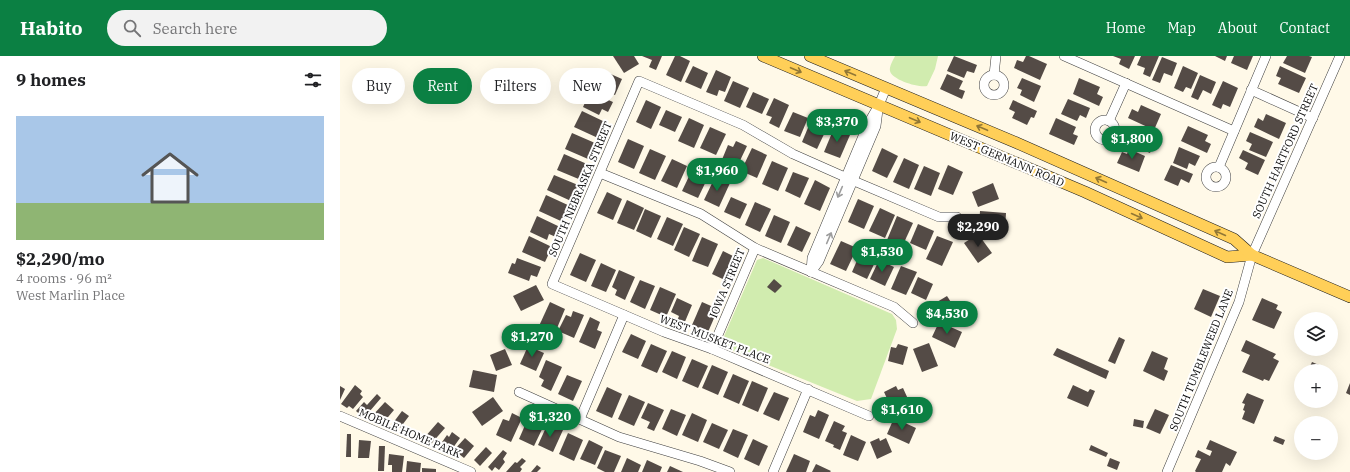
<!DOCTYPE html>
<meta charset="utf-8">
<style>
body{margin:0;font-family:"IBM Plex Serif",serif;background:#f2f2f2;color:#202124;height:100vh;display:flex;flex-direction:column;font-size:15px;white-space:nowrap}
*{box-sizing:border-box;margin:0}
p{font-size:13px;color:#757577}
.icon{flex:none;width:22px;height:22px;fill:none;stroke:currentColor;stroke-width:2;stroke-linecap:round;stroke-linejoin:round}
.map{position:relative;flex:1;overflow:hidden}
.panel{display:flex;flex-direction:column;background:#fff;width:340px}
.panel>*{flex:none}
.top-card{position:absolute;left:12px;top:12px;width:380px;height:36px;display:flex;gap:8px}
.buttons{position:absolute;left:954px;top:256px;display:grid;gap:8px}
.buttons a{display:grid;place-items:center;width:44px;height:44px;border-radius:50%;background:#fff;box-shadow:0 4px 16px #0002;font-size:20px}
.price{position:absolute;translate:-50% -34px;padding:0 9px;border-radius:14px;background:#0b8043;color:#fff;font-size:13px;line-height:26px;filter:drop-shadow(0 1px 2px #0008)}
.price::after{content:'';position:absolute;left:50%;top:24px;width:12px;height:9px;margin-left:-6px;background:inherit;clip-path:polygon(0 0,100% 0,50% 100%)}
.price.on{background:#222;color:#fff}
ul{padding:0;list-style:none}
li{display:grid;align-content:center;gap:8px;height:212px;padding:0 16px}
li+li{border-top:1px solid #e0e0e0}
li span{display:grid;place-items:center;height:124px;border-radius:0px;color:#555}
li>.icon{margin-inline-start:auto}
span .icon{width:72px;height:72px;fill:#fffc;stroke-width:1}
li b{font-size:17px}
h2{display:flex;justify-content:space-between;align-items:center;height:48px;padding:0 16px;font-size:17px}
.chip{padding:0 14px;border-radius:18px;background:#fff;box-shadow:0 4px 16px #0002;font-size:14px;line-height:36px}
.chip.on{background:#0b8043;color:#fff}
header{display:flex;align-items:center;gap:24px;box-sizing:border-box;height:56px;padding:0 20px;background:#0b8043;color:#fff}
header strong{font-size:19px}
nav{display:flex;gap:22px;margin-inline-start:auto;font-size:14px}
.search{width:280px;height:36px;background:#f2f2f2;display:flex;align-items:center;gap:10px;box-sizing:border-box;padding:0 14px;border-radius:22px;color:#757577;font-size:15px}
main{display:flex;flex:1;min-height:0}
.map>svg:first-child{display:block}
</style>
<header>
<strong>Habito</strong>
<div class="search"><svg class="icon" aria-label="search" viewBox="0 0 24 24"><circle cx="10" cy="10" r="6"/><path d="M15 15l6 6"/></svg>Search here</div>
<nav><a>Home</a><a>Map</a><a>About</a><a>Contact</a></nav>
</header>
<main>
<section class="panel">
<h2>9 homes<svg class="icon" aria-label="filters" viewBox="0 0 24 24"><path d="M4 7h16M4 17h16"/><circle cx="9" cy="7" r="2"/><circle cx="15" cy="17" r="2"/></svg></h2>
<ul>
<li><span style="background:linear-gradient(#a9c7e8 70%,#8fb573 0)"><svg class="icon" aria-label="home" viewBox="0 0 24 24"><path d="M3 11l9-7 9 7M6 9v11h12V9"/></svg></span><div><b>$2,290/mo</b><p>4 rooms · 96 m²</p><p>West Marlin Place</p></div></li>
</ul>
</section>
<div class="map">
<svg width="1010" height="416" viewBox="0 0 1010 416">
<rect width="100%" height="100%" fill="#fff9e8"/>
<g fill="#d1ecaf">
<path d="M555,0H598L595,13L587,30C579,32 552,24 550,15C549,11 553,4 555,0Z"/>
<polygon points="423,202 552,258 556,264 557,273 531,343 517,345 384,291 382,285 417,204"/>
</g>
<g fill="#544b46">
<polygon points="273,0 294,0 299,8 284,17"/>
<polygon points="302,0 322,0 316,14 309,11 312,4"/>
<polygon points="335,0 340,0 350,5 341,26 326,19"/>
<polygon points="614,0 637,9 634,17 627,15 624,22 607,15"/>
<polygon points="686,0 689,0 707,8 700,24 674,12 677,4 683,6"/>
<polygon points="773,0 795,0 789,13 779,8 781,3"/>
<polygon points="801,0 819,0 810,21 803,18 805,12 797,9"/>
<polygon points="875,0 887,0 885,5"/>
<polygon points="894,0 913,0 907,14 891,7"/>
<polygon points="947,0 969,0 972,1 965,17 943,7"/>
<polygon points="822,1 837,7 832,20 824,17 820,27 812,24"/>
<polygon points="353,10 368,17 361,33 345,26"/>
<polygon points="843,10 858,17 851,33 846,31 843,36 834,32"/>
<polygon points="940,10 966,22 959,37 938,28 941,22 936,20"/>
<polygon points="376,14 391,21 385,36 379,34 377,40 366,36"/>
<polygon points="266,16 282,23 275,39 259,32"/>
<polygon points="607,18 623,25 619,33 625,35 622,43 600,33"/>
<polygon points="860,19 876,26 871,38 863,34 858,44 851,41"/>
<polygon points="682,22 701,30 694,46 680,39 682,34 677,32"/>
<polygon points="739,22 760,31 757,38 763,41 759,50 733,38"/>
<polygon points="393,25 409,32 400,52 384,45"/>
<polygon points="883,25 898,32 890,51 883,48 881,53 872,49"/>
<polygon points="250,36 273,46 268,56 262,53 259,59 243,51"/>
<polygon points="413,36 429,43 422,58 406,51"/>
<polygon points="434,42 449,49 439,72 429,67 432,61 426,59"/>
<polygon points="728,43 750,52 746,62 740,59 737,65 721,58"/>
<polygon points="306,44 321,51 311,73 296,66"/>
<polygon points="673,44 697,55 694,62 691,61 687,69 672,62 675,56 669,53"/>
<polygon points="801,49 821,58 814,74 788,62 792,53 798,56"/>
<polygon points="326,54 342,61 335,76 319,69"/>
<polygon points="242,55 265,66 258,82 234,71"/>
<polygon points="453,56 468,62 460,81 444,75"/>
<polygon points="926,58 946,67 939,83 914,71 918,62 923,65"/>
<polygon points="349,62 364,69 354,92 338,85"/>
<polygon points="716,62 736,71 733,78 738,80 734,89 709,78"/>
<polygon points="470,67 486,74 477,93 462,86"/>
<polygon points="848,70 868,79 865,85 871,88 867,97 841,85"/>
<polygon points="370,71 386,78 376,99 360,92"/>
<polygon points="494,72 510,79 500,102 484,96"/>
<polygon points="800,74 814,81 811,88 813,89 810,97 786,87 789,78 797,81"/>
<polygon points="910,76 933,86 926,101 909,94 912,88 906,85"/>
<polygon points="232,77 255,87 248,103 225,93"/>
<polygon points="288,83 304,90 294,113 278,106"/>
<polygon points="396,85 407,90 396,113 381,106 388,89 393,91"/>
<polygon points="839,91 860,100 855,110 849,107 847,113 833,107"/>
<polygon points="412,92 427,99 417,122 401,115"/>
<polygon points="542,92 558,100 547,122 532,115"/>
<polygon points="310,93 326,100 315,124 299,117"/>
<polygon points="789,93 805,100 799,116 777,107 782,96 787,98"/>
<polygon points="903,94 925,104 918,119 905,113 908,107 899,102"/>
<polygon points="224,98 247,108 241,124 217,114"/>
<polygon points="564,102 579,109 569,133 553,126"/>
<polygon points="332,103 347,110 337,132 321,125"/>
<polygon points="432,105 448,112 438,135 422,128"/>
<polygon points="608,109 623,116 613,139 598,133"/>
<polygon points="831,109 853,118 849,127 841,123 838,130 824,124"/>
<polygon points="584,110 600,117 591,140 574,133"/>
<polygon points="353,112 369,119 358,142 342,135"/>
<polygon points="453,116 469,122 460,142 445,135"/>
<polygon points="214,119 238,129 231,145 207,134"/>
<polygon points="375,121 390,127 379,151 364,144"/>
<polygon points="475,124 490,132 480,155 464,148"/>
<polygon points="653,127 659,143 638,151 632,136"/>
<polygon points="267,136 282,143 273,164 257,157"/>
<polygon points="206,139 230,150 223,166 199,155"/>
<polygon points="391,141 407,148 400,163 384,156"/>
<polygon points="518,143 534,150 524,173 508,166"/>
<polygon points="287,144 304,152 294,174 277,167"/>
<polygon points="415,146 431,153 420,176 405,169"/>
<polygon points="540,152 555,159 545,182 529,175"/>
<polygon points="305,153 321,160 311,182 296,175"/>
<polygon points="640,155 666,157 665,174 639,173"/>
<polygon points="434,159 450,166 441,187 425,180"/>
<polygon points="197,160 220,171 216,181 209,178 207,184 190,176"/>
<polygon points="557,160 573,167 562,191 547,184"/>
<polygon points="327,161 343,168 333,190 317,183"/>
<polygon points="578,168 594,175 586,194 570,187"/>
<polygon points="456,170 471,177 462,196 447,189"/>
<polygon points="344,171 360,178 349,201 334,194"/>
<polygon points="638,178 652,197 638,207 624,187"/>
<polygon points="189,180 212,191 205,206 182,196"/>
<polygon points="597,180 613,186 602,210 586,203"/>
<polygon points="362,181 378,188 368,211 352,205"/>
<polygon points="501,185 517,192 506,215 490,208"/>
<polygon points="522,193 538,200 527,223 512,216"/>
<polygon points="383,195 399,203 389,226 372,218"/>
<polygon points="240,197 256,204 246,226 230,219"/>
<polygon points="177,202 201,211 197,221 191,219 189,225 168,217 172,207 175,208"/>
<polygon points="539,204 554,211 545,230 530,223"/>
<polygon points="261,207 276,214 266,236 251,230"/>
<polygon points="561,210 577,216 566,239 551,233"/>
<polygon points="279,214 295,221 285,244 275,239 277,234 272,231"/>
<polygon points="578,221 593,228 586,244 571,237"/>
<polygon points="434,223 442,230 435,237 427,231"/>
<polygon points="300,224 315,230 305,253 290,246"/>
<polygon points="196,229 204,244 181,255 173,240"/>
<polygon points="320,231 336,238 326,261 310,254"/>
<polygon points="863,233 880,240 871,261 854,253"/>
<polygon points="607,240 616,254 600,263 592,249"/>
<polygon points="337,242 352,249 344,268 337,265 339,260 331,256"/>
<polygon points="922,242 938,249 936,253 942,256 934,273 912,264"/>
<polygon points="210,246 225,253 215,277 199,270"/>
<polygon points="362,246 378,253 368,276 352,269"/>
<polygon points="233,255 244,259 234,282 218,275 226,259 231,261"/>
<polygon points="250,261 260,266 257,274 262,276 255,293 239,286"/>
<polygon points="599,266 622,276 615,292 592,281"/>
<polygon points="165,275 176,276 176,288 165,288"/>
<polygon points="291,278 306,285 298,303 282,296"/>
<polygon points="779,281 785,284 775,308 768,305"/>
<polygon points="906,284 936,298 933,302 939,305 929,325 924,323 923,325 902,316 910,299 901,295"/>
<polygon points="589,287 598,310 582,316 573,293"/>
<polygon points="311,288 327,295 317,317 301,310"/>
<polygon points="558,288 568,291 563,309 548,305 551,291 556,292"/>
<polygon points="188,290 204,297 196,315 180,308"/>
<polygon points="717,292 769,315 766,323 713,299"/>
<polygon points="165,293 172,309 156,315 150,299"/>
<polygon points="332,295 346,301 337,323 322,316"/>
<polygon points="812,295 828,302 824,313 828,315 824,325 803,315"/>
<polygon points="352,303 368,310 358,332 342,325"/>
<polygon points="206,304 222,311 211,335 201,330 204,324 199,321"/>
<polygon points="972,306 986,312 984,315 968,315"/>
<polygon points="372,309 388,316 378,339 362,332"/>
<polygon points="133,314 157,319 154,336 129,331"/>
<polygon points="393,318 409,325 399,348 383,341"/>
<polygon points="227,319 242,325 233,345 218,338"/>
<polygon points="412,325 428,332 418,356 402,349"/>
<polygon points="1010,327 1010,339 1006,337"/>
<polygon points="15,329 22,335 20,338 23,341 13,353 9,350 7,352 1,348"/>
<polygon points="733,329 748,336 750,333 755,335 748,351 727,342"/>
<polygon points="0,330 5,333 0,344"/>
<polygon points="556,330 558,334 563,332 568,343 551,351 544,336"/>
<polygon points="267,331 282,338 272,362 256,355"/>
<polygon points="434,336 449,342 439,365 423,358"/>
<polygon points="907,337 924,344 914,368 902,363 905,355 903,354 905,348 902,347"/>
<polygon points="37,338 41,342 24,362 16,355 24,346 27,349"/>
<polygon points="289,339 305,346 294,370 278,363"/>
<polygon points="153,341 163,355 142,370 132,356"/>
<polygon points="45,346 54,354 43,367 33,359"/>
<polygon points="308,347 324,354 314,375 307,372 310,366 301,362"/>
<polygon points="331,353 346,359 337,380 322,373"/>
<polygon points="815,353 829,359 820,378 806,372"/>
<polygon points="478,354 489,359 479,383 463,376 470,359 475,361"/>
<polygon points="62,355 69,360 60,372 53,367"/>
<polygon points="172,357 182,362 171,386 156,379 163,363 169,365"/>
<polygon points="352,357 367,364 358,386 342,379"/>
<polygon points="189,360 205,367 194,390 179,383"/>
<polygon points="554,362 576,372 569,388 547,378"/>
<polygon points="794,363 804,365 803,372 793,370"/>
<polygon points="494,365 505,370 502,375 507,377 500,394 493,391 494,389 485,385"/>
<polygon points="98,366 105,372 91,388 84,382"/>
<polygon points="208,367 223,374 213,396 198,389"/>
<polygon points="372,367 388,374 379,393 363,386"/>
<polygon points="393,373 408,379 398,402 383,395"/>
<polygon points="112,376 120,382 110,396 100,389 107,379 109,381"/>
<polygon points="228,377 243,384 234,405 219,398"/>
<polygon points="7,378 11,378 11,401 6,401"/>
<polygon points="511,379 526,386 518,405 503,399"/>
<polygon points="935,380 945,384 943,389 933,385"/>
<polygon points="125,382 134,390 124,402 114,394"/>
<polygon points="539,382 540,385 546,382 552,396 537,403 530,386"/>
<polygon points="413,383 428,390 419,410 404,403"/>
<polygon points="19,384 31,385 29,402 18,402"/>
<polygon points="249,384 263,391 255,409 240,403"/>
<polygon points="870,384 897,396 890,410 886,407 882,416 856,416 855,415 861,403 855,401 858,394 870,400 872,395 866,393"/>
<polygon points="751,389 768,397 766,401 749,394"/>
<polygon points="39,390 45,390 44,415 38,415"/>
<polygon points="146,391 152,397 140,410 134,404"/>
<polygon points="163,394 167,397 163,403 165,406 159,414 155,411 152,415 148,411"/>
<polygon points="265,394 281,400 274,416 265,416 257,412"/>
<polygon points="49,398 64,400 62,416 52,416 52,409 48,409"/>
<polygon points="454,398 470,405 466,416 446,416"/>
<polygon points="182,402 186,405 180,411 182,413 180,416 166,416 175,406 177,407"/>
<polygon points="287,402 301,409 298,416 281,416"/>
<polygon points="770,402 780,406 777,414 767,410"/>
<polygon points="307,404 322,411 320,416 302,416"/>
<polygon points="67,405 81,407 80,416 66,416"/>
<polygon points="476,408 491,415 490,416 472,416"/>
<polygon points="197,409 201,412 197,416 191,416"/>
<polygon points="330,410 343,416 327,416"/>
<polygon points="82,412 96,413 96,416 82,416"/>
</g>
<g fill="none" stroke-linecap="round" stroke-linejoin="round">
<defs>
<g id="minor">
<polyline points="724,0 894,75"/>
<circle cx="654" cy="29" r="10"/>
<polyline points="654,19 656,0"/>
<polyline points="911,34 973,62"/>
<circle cx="765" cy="74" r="10"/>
<polyline points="769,65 786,27"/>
<circle cx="876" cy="121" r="10"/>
<polyline points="879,111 926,0"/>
<polyline points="260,117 361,158 415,192 554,251 573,267"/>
<polyline points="471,216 472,202 529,66 539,49 546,32"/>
<polyline points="471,216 479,205 536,70 538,54"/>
<polyline points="372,293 415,192"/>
<polyline points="179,336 279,381 360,405 390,416"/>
<polyline points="0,360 131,416"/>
<polyline points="529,360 372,293 324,276 212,228 299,25 403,69 453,98 514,125 599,161 617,161"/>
<polyline points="240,363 284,259"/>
<polyline points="433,416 468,333"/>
<polyline points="827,416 899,246 912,199 1000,0"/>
</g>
<g id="major">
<polyline points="423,0 745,136 887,201 912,199"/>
<polyline points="470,0 677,87 894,183 912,199 1010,241"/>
</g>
</defs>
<use href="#minor" stroke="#3e3e3e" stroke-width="10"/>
<use href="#major" stroke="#1c1c1c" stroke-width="12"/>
<use href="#minor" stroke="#fff" stroke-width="9"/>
<use href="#major" stroke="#ffcf58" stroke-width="11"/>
</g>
<defs><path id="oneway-shaft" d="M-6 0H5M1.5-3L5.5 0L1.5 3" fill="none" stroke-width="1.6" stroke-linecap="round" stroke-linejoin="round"/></defs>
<g stroke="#917735">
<use href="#oneway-shaft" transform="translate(456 14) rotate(23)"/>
<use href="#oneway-shaft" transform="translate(510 17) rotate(-157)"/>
<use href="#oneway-shaft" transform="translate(575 64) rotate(23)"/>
<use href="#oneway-shaft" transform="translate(642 72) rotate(-157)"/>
<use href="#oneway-shaft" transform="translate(761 124) rotate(-156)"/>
<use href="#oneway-shaft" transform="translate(797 160) rotate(24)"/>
<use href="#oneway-shaft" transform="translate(880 177) rotate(-156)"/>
</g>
<g stroke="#9d9d9d">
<use href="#oneway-shaft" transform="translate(500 136) rotate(113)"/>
<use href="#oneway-shaft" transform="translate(489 182) rotate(-67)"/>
</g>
<g text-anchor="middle" stroke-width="4" stroke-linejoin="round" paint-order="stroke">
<g font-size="11" fill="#0b0b0b" stroke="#fff">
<text transform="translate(945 95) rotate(-66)" y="4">SOUTH HARTFORD STREET</text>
<text transform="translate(667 103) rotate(23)" y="4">WEST GERMANN ROAD</text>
<text transform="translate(240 133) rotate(-67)" y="4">SOUTH NEBRASKA STREET</text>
<text transform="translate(387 227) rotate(-67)" y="4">IOWA STREET</text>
<text transform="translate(375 283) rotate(21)" y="4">WEST MUSKET PLACE</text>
<text transform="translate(861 304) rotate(-68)" y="4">SOUTH TUMBLEWEED LANE</text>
<text transform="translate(70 377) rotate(23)" y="4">MOBILE HOME PARK</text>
</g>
</g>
</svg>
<div class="buttons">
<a><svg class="icon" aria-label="layers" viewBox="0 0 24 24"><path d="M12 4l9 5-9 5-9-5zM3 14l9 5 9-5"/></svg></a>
<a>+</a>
<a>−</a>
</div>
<b class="price" style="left:497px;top:87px">$3,370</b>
<b class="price" style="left:792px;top:104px">$1,800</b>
<b class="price" style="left:377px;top:136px">$1,960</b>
<b class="price on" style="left:638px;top:192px">$2,290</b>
<b class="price" style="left:542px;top:217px">$1,530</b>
<b class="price" style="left:607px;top:279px">$4,530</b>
<b class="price" style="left:192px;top:302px">$1,270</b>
<b class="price" style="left:562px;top:375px">$1,610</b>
<b class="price" style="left:210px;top:382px">$1,320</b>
<div class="top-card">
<a class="chip">Buy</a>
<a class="chip on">Rent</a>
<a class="chip">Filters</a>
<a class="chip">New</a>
</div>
</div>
</main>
